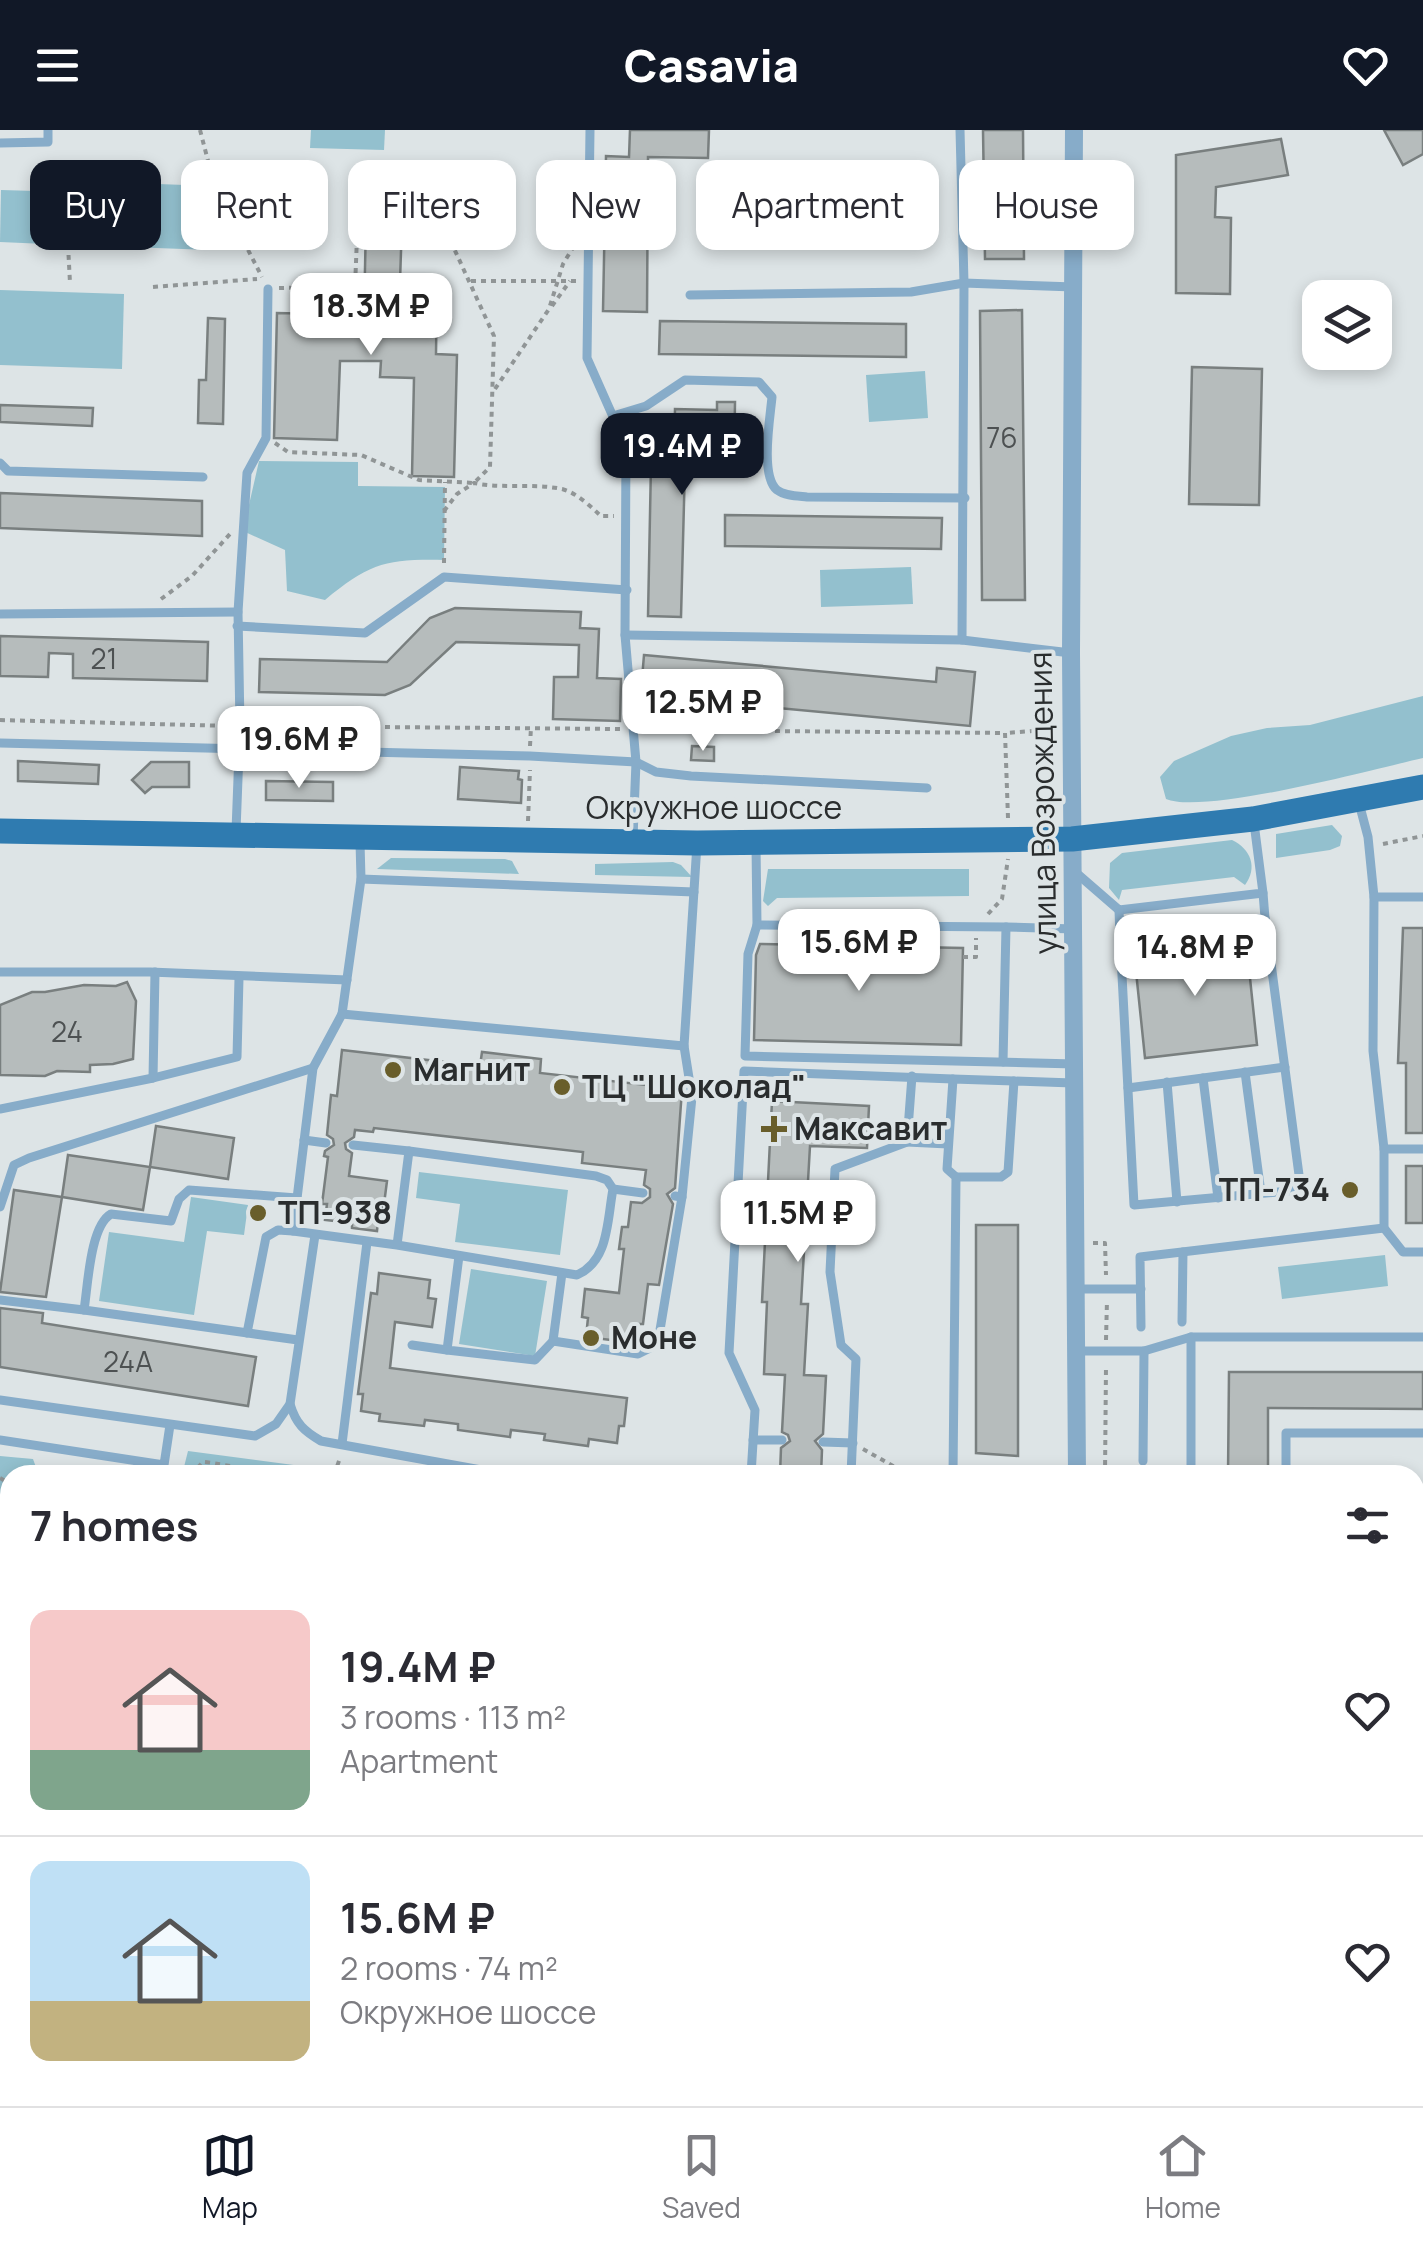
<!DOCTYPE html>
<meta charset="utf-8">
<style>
body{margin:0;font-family:Manrope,sans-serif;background:#f7f7f7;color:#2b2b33;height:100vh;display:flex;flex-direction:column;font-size:38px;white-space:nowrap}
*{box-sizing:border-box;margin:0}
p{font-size:32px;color:#7c7c81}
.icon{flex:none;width:55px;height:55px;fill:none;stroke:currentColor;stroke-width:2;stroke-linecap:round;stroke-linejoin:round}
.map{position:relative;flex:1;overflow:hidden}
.side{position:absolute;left:0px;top:1335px;width:1425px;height:642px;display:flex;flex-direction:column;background:#fff;border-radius:30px 30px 0 0;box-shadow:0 5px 15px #0003}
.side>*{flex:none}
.guide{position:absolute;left:30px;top:30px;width:1365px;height:90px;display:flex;gap:20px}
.controls{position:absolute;left:1302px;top:150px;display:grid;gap:20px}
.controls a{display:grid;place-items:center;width:90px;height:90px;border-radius:20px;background:#fff;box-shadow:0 5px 15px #0003;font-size:50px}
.price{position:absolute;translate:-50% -85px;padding:0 22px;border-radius:20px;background:#fff;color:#222;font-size:32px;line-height:65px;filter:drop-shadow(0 2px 5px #0008)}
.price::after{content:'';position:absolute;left:50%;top:60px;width:30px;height:22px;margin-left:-15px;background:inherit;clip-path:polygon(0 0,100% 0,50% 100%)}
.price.on{background:#111827;color:#fff}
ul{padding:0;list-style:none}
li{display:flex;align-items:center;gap:30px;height:250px;padding:0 30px}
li+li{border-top:2px solid #e1e1e2}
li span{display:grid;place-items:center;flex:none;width:280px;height:200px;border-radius:20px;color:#555}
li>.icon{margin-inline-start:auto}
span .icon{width:120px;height:120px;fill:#fffc;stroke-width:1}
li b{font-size:42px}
h2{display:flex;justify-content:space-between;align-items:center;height:120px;padding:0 30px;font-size:42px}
.pill{padding:0 35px;border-radius:20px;background:#fff;box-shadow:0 5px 15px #0003;font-size:35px;line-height:90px}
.pill.on{background:#111827;color:#fff}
header{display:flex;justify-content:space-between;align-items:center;height:130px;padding:0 30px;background:#111827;color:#fff;font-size:45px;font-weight:800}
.menu{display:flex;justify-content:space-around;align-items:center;height:140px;border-top:2px solid #e1e1e2;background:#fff;font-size:28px;color:#7c7c81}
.menu a{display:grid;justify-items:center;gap:5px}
.menu .on{color:#111827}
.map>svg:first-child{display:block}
</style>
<header><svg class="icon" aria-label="menu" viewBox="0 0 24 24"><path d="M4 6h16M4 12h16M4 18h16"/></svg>Casavia<svg class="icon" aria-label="heart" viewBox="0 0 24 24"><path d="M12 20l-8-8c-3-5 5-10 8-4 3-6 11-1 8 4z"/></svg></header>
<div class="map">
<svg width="1423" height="1976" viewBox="0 0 1423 1976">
<rect width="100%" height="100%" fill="#dde4e6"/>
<g fill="#93c0ce">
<polygon points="311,0 385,0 384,20 310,18"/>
<polygon points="273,37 320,39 317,116 270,114"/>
<polygon points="104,52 212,56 210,120 102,116"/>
<polygon points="1,60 70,62 68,115 0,112"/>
<polygon points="799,75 866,76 865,113 798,112"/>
<polygon points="0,160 124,164 122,239 0,235"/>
<polygon points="925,241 928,288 869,292 866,245"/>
<path d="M259,331L358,332V356L445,357L444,430C386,429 370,433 325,470L287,461L285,420L243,401Z"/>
<polygon points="911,437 913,474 821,477 820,440"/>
<path d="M1423,566V628C1375,639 1204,685 1166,669L1160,647L1174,631L1231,606L1267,598L1310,595Z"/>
<polygon points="1332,695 1342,706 1340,716 1330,720 1276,728 1276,704"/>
<path d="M1232,710C1251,719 1258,738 1245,755L1234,747L1122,760L1119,770L1109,758L1110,733L1122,723Z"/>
<polygon points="391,728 505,729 512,731 519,744 377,739"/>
<polygon points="673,732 681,735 692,747 595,745 595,734"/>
<polygon points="768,739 969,739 969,766 777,768 768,776 763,771"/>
<polygon points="419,1042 568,1060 560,1125 455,1112 460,1074 416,1068"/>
<polygon points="191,1067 248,1075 244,1105 207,1101 194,1185 99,1171 109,1102 184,1112"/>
<polygon points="1385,1125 1388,1156 1282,1169 1278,1137"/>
<polygon points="471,1139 547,1151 535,1226 459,1214"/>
<polygon points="188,1321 369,1345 182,1345"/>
<polygon points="0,1326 33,1329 37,1340 62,1345 10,1345 10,1482 0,1481"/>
</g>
<g fill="#b6bcbc" stroke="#797f7f" stroke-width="2.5">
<polygon points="630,0 709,0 708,28 648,27 647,182 603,181 606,26 629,27"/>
<polygon points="983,0 1023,0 1024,129 985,129"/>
<polygon points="1384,0 1423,0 1423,24 1403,35"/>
<polygon points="1281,9 1288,45 1216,57 1215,87 1231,88 1230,164 1176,163 1176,25"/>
<polygon points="366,92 402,92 400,151 437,152 436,224 457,225 454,347 412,346 414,248 380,247 381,231 340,231 337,310 274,308 277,183 364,185"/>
<polygon points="1022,180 1025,470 982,470 980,181"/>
<polygon points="208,188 225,189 223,294 198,293 199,250 206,250"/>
<polygon points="660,191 906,194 906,227 659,224"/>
<polygon points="1192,237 1262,239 1259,375 1189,374"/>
<polygon points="717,272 735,272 734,336 685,335 681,487 648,486 651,334 674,334 675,279 717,280"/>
<polygon points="0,275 93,278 92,296 0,292"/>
<polygon points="0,363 202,371 202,406 0,398"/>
<polygon points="725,385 942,388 941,419 725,416"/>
<polygon points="455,478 581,482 580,498 599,499 597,548 621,549 620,591 553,589 554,547 578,547 579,515 456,512 410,555 385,565 259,562 260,529 387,532 430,488"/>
<polygon points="0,506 208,512 207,551 73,548 73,524 49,523 48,547 0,546"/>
<polygon points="644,525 936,552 937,538 975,542 970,596 638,565 637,549 642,549"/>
<polygon points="692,616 714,617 714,631 691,630"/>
<polygon points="18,631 99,635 98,654 18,651"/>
<polygon points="151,632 189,632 189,657 152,657 145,663 132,650"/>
<polygon points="460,637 519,641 518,649 522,650 521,673 458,669"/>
<polygon points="266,651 333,652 333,671 266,670"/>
<polygon points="1403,798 1423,798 1423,1003 1406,1003 1406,933 1398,933"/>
<polygon points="1246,810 1257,915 1145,928 1134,822"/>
<polygon points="760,814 963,818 961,915 754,910 756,825"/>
<polygon points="127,852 136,871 133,929 113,934 90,935 90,942 57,941 45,946 0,945 0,875 32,862 45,862 84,855 116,856"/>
<polygon points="342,920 480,936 482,922 541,929 540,943 682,959 675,1058 667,1064 673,1074 659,1155 648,1154 643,1194 638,1194 636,1213 586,1207 588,1188 582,1187 585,1159 619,1163 624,1119 619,1119 622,1097 628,1097 631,1072 642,1073 650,1067 650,1059 644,1055 646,1040 582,1033 583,1022 374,998 373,1002 355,1000 354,1007 345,1013 346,1019 352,1023 349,1046 387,1051 383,1082 379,1081 377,1101 352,1098 352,1093 325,1090 327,1074 322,1074 328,1027 324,1026 325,1021 334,1015 333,1009 327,1005 331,965 337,966"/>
<polygon points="772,971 869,976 867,1018 810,1016 801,1174 808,1174 804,1245 826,1246 823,1304 815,1311 822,1320 821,1345 780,1345 781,1318 790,1311 788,1305 782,1302 785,1245 764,1244 767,1172 762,1172"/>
<polygon points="156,996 234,1008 228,1049 150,1037"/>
<polygon points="68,1025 150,1037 143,1080 62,1067 46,1167 0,1162 14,1060 62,1067"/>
<rect x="1406" y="1036" width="17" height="57"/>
<polygon points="976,1095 1018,1095 1018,1326 976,1323"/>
<polygon points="379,1143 430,1150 428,1168 436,1169 432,1197 395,1192 390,1238 627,1268 624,1296 619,1296 617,1313 589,1309 588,1316 544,1310 545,1304 511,1300 510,1307 458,1300 458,1294 425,1290 424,1296 379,1291 380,1284 361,1281 363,1264 358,1264 371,1163 377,1164"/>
<polygon points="0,1178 43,1183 42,1193 256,1227 248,1276 0,1237"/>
<polygon points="1229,1242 1423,1242 1423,1279 1268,1278 1268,1345 1228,1345"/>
</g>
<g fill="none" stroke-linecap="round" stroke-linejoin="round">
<g stroke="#909596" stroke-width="4" stroke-dasharray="5 5" stroke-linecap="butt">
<polyline points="200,0 214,54 262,147"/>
<polyline points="68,115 70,153"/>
<polyline points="471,151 576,151"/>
<polyline points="153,157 257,149"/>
<polyline points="552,176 570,151"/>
<polyline points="495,259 549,179 563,134 574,116"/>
<polyline points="275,313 288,322 361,325 419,350 474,353 490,337 494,206 452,114 451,58 359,58 355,157 279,158"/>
<path d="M444,381L457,364L474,353C503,359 533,353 562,359C577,363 590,376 601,386H614"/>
<polyline points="444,433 445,352"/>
<polyline points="161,469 192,446 230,404"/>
<polyline points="0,590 230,596"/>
<polyline points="255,596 620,599"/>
<polyline points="645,600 1005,603"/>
<polyline points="530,616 531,597"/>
<polyline points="1008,688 1005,603 1047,600 1046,534"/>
<polyline points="528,691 530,640"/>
<polyline points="1383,714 1423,706"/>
<polyline points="988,784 1002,769 1008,729"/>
<polyline points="963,827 976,827 976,808"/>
<polyline points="1093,1113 1105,1113 1106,1145"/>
<polyline points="1106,1210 1107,1170"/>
<polyline points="863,1319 909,1345 932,1345"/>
<path d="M191,1345L203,1332C213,1332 257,1341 264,1345"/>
<polyline points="290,1345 307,1345"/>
<polyline points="334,1345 340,1328"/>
<polyline points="1105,1345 1106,1235"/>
<polyline points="0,1348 10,1354"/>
<polyline points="10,1391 1,1412 10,1441"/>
<polyline points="0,1470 10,1467"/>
<polyline points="1415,1761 1423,1761"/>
<polyline points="1415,1793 1423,1793"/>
<polyline points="1415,1882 1423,1882"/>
<polyline points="1050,1968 1050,1976"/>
<polyline points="1102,1976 1106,1968"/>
<polyline points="1115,1976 1115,1968"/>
</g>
<g stroke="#87acc9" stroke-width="9">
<polyline points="590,0 587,228 626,316 625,505 636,632 633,708"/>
<polyline points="960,0 964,153 962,510"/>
<polyline points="0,13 48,12 48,0"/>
<polyline points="690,165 911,162 964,153 1074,157"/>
<path d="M613,286L646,276L685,250L759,252L772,267C770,289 760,346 777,360C785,366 797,366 807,367L965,368"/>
<polyline points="0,333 8,341 203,347"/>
<polyline points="0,484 238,482"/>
<polyline points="237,496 365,503 444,447 627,460"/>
<polyline points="625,505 962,510 1071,523"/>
<polyline points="0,613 530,626 636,632 656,642 691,646 927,658"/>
<polyline points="1359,673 1368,707 1374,767 1373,921 1384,1019 1384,1098 1403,1122 1423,1122"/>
<polyline points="236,701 240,596 238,482 247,343 266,308 268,159"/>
<polyline points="360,712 361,749 342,884 684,916 697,714"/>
<polyline points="756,715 757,795 1006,797 1003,932"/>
<polyline points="1074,741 1119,780 1263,763 1254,693"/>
<polyline points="361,749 694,762"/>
<polyline points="1374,767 1423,767"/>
<polyline points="1119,780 1120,807 1265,788 1263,763"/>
<polyline points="757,795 748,824 745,926 1075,934"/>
<polyline points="1006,797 1074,799"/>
<polyline points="1120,807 1134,1075 1301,1060 1265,788"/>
<polyline points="0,842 150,842 347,850"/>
<path d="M342,884L313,938L293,1101L397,1115L409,1021L596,1046L607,1050L613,1059C607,1091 609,1131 577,1145L397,1115"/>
<polyline points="1245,942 1261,1063"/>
<polyline points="153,948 237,927 239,848"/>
<polyline points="1203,948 1218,1068"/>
<polyline points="1167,952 1177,1072"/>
<polyline points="1128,958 1285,937"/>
<polyline points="0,979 153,948 155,842"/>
<polyline points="304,1010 326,1013"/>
<polyline points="907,1012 948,1014"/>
<polyline points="353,1015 409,1021"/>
<polyline points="1384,1019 1423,1019"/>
<polyline points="956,1047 1001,1047 1008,1042 1014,951 1073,953"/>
<polyline points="613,1059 643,1063"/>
<polyline points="675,1066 682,1067 692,967 684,916"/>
<path d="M297,1068L189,1060L179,1069L171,1091L111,1084C90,1096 88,1155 84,1180L298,1210"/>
<polyline points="0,1077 14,1035 29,1028 313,938"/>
<polyline points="459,1126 447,1220 535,1230 553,1211 562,1143"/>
<polyline points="1075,1159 1141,1159"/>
<polyline points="0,1170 84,1180"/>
<polyline points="1182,1192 1183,1122"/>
<polyline points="1141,1197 1140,1127 1384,1098"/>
<polyline points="247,1203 266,1107 278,1100 293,1101"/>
<polyline points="553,1211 638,1224 650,1218 659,1206 682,1067"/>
<polyline points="412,1215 447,1220"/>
<polyline points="1075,1221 1144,1221 1191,1207 1423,1207"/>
<polyline points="0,1270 255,1306 276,1294 290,1274 315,1105"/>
<path d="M290,1274C296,1294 304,1301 321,1311L481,1340"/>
<polyline points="0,1310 164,1335 170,1295"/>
<polyline points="753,1310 782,1310"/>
<polyline points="823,1312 853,1313"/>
<polyline points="342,1314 367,1112"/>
<polyline points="1143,1331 1144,1221"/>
<polyline points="675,1345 676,1340 751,1343"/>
<polyline points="751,1345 755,1280 729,1223 744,941 953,949"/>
<polyline points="851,1345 856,1229 841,1215 830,1142 835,1039 907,1012 912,946"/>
<polyline points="953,1345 956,1047 947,1039 953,949 1014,951"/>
<polyline points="1001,1345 1077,1345"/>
<polyline points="1191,1345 1191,1207"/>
<polyline points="1286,1345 1286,1303 1423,1303"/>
<polyline points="1415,1450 1423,1450"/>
<polyline points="1415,1555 1423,1555"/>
<polyline points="1415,1634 1423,1634"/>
<polyline points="1415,1724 1423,1724"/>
<polyline points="0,1760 10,1762"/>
<polyline points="1415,1929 1423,1929"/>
<polyline points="471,1968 471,1976"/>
<polyline points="573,1968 583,1976"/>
<polyline points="784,1976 785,1968"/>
<polyline points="862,1976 862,1968"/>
<polyline points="909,1976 909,1968"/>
<polyline points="1011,1976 1011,1968"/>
<polyline points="1138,1976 1138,1968"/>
<polyline points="1170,1976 1170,1968"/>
</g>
<g stroke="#87acc9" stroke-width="18">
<polyline points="1074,0 1071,523 1077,1345"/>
<polyline points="0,1721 10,1724"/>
<polyline points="157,1976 159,1968"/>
<polyline points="1074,1976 1074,1968"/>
</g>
<polyline stroke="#2f7bb0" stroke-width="25" points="0,701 697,713 1072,709 1253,689 1423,657"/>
</g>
<g fill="#695e2b" stroke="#dde4e6" stroke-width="4">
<circle cx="393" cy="940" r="10"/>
<circle cx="562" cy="957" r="10"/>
<path d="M769 984h10v10h10v10h-10v10h-10v-10h-10v-10h10z"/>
<circle cx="1350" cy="1060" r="10"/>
<circle cx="258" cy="1083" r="10"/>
<circle cx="591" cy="1208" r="10"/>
</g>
<g text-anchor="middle" stroke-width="8" stroke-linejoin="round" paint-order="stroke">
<g font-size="28" fill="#4d5152">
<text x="1002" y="318">76</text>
<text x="104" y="539">21</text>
<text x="67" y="912">24</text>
<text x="128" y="1242">24А</text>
</g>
<g font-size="32" fill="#2a2d2e" stroke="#dde4e6">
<text transform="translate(1043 673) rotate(-91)" y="11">улица Возрождения</text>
<text x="714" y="689">Окружное шоссе</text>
</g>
<g font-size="32" font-weight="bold" fill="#2a2d2e" stroke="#dde4e6" text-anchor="start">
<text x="413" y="951">Магнит</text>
<text x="582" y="968">ТЦ "Шоколад"</text>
<text x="794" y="1010">Максавит</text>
<text x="1330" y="1071" text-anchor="end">ТП-734</text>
<text x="278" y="1094">ТП-938</text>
<text x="611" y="1219">Моне</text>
</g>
</g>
</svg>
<div class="controls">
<a><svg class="icon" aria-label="layers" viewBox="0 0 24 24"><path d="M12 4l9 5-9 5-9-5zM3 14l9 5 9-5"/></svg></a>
</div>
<b class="price" style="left:371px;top:228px">18.3M ₽</b>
<b class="price on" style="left:682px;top:368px">19.4M ₽</b>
<b class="price" style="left:703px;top:624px">12.5M ₽</b>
<b class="price" style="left:299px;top:661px">19.6M ₽</b>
<b class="price" style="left:859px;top:864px">15.6M ₽</b>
<b class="price" style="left:1195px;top:869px">14.8M ₽</b>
<b class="price" style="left:798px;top:1135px">11.5M ₽</b>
<div class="guide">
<a class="pill on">Buy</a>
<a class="pill">Rent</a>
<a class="pill">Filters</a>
<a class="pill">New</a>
<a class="pill">Apartment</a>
<a class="pill">House</a>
</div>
<section class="side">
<h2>7 homes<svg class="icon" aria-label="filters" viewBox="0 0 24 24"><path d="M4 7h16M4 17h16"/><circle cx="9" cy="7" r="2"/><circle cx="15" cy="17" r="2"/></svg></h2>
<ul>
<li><span style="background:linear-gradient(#f6c9c9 70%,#7fa58c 0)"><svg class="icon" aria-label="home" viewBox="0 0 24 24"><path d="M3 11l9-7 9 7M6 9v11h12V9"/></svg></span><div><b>19.4M ₽</b><p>3 rooms · 113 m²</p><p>Apartment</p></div><svg class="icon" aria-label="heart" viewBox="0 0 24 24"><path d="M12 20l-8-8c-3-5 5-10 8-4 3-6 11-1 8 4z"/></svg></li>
<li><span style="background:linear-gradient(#bfe0f5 70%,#c2b280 0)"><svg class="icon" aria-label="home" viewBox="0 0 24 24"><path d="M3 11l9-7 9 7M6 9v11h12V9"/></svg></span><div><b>15.6M ₽</b><p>2 rooms · 74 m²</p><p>Окружное шоссе</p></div><svg class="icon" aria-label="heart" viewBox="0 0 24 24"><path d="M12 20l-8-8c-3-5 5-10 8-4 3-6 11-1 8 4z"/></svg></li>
</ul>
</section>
</div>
<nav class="menu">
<a class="on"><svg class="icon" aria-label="map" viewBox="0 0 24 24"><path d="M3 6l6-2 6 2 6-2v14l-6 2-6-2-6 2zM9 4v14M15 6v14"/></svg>Map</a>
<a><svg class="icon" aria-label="saved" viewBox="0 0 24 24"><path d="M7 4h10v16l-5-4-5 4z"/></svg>Saved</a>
<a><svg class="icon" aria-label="home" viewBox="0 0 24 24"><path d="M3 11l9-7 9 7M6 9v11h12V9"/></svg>Home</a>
</nav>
